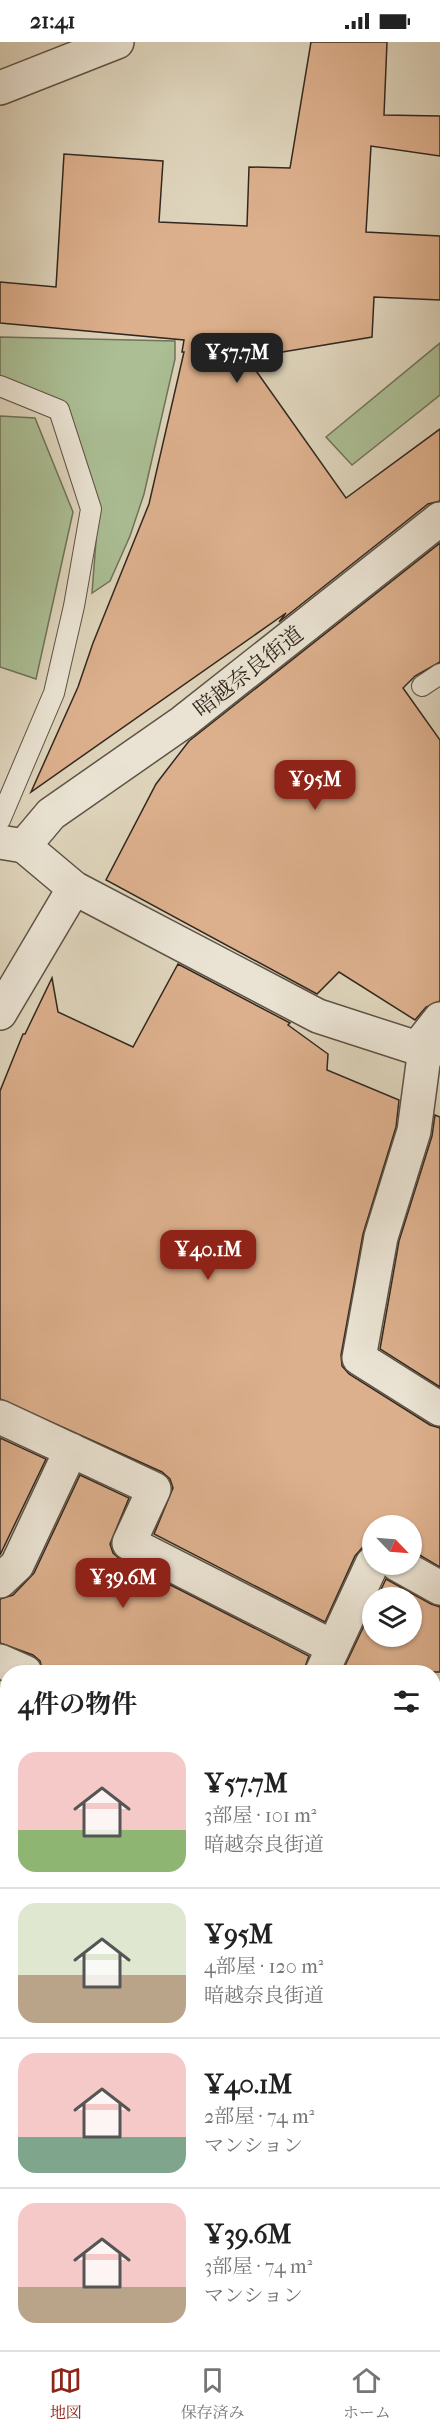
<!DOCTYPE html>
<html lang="ja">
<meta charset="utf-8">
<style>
body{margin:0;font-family:"IM FELL French Canon","Noto Serif JP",serif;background:#f6f6f6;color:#222;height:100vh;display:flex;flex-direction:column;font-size:22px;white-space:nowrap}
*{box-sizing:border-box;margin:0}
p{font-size:20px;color:#767676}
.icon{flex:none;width:33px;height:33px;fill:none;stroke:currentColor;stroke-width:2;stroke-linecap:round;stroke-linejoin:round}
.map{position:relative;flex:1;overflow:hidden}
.panel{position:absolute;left:0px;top:1623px;width:441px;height:686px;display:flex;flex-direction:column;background:#fff;border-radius:24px 24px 0 0;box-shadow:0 2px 4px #0004}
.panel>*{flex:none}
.needle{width:39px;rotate:115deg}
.tools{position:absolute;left:362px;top:1473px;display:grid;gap:12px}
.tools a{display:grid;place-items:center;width:60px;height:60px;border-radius:50%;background:#fff;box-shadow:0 2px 4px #0004;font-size:30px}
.price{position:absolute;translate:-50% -51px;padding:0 14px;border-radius:12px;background:#8f2418;color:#fff;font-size:20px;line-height:39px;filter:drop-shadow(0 2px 3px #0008)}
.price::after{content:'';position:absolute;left:50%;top:36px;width:18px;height:14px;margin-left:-9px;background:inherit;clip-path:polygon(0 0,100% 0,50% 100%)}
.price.on{background:#222;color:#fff}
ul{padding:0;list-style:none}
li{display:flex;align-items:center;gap:18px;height:150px;padding:0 18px}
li+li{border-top:2px solid #e0e0e0}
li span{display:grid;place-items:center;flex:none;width:168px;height:120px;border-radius:18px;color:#555}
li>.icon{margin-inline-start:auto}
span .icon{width:72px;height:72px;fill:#fffc;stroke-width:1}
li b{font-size:26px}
h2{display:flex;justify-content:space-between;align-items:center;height:72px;padding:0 18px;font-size:26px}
.status{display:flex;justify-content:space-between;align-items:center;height:42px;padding:0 30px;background:#fff;direction:ltr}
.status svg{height:16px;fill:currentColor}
.tab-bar{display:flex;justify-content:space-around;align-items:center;height:84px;border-top:2px solid #e0e0e0;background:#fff;font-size:16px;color:#767676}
.tab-bar a{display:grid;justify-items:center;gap:3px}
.tab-bar .on{color:#8f2418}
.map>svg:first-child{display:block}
</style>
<div class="status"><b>21:41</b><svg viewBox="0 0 49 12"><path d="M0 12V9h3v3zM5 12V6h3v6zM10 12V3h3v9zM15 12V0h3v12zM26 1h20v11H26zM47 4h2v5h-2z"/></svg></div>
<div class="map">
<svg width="440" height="2308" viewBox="0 0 440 2308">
<rect width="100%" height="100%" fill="#ded4bb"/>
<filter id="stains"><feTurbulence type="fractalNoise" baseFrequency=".00333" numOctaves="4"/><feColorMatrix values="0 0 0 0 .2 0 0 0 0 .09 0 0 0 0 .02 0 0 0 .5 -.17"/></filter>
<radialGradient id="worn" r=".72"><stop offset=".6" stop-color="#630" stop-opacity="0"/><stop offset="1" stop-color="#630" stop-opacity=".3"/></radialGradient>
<g fill="#abbe94" stroke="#6f735a" stroke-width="1.5">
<polygon points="0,295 175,299 175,317 144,452 130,494 110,539 92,551 99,460 66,362 0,334"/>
<polygon points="440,301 440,353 352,423 326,395"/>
<polygon points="0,374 35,376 73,470 36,637 0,625"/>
</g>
<g fill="#ddb08d" stroke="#33281f" stroke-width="1.5">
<polygon points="311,0 387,0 384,73 440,74 440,114 371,104 366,190 440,194 440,258 374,255 372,295 247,316 346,456 440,387 440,459 428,462 279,580 286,571 31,750 78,645 93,601 149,462 184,310 182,310 184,298 0,281 0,240 56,245 64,112 163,119 159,180 247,184 249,125 290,126"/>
<polygon points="440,501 440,620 415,634 403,646 440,698 440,959 426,965 415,978 339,930 317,952 106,838 156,742 189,699"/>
<polygon points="178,922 290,981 288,983 328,1012 327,1028 399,1058 396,1085 363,1192 341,1313 342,1324 349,1332 430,1383 440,1386 440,1525 411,1508 411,1484 372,1484 372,1504 362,1506 355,1514 325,1580 154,1492 173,1446 170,1437 162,1430 0,1357 0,1049 23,992 25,992 52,936 58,970 133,1005"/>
<polygon points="435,1073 440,1075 440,1345 380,1307 399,1199 432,1094"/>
<polygon points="0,1396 46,1417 0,1513"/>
<polygon points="80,1433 129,1456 110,1502 113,1511 120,1517 309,1614 303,1630 43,1630 40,1619 33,1613 0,1601 0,1557 13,1553 34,1531"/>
<polygon points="386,1537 431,1562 440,1565 440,1630 342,1630 372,1567 372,1594 411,1594 411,1556 377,1556"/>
</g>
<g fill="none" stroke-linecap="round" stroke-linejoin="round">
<defs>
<g id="lane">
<polyline points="0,344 59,368 91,467 74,564 54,651 0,778"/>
<polyline points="422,644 440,632"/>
</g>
<g id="street">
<polyline points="0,46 117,0"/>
<polyline points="0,800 24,804 51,772 183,680 440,477"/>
<polyline points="24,804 74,846 318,974 417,1006 440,1007"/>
<polyline points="0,971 74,846"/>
<polyline points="417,1006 440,977"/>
<polyline points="425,1007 414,1089 381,1195 359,1316 440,1367"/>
<polyline points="0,1375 154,1447 129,1501 333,1605"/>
<polyline points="397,1522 440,1546"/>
<polyline points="0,1539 17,1523 71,1408"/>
<polyline points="0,1619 25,1630"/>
<polyline points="322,1630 372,1522"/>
<polyline points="0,1770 8,1773"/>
<polyline points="434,1782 440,1785"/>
<polyline points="0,1938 8,1941"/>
<polyline points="434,1953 440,1956"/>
<polyline points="434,2120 440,2122"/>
<polyline points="434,2178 440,2162"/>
<polyline points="381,2308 384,2301"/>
</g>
<g id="primary">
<polyline points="0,2224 8,2229"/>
<polyline points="16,2301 27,2308"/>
<polyline points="124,2301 136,2308"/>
</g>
</defs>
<use href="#lane" stroke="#5e5346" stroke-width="22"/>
<use href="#street" stroke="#5e5346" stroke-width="36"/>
<use href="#primary" stroke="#33281f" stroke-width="36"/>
<use href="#lane" stroke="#eae3d3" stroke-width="20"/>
<use href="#street" stroke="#eae3d3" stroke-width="33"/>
<use href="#primary" stroke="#dfba7e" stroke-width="33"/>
</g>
<g text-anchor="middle" stroke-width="4.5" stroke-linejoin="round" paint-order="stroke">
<g font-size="22" fill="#33281f" stroke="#eae3d3">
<text transform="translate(248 629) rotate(-38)" y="8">暗越奈良街道</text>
</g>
</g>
<rect width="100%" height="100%" filter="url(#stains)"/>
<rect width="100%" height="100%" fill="url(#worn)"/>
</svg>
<div class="tools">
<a><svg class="needle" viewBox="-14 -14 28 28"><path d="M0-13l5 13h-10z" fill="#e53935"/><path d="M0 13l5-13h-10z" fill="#767676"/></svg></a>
<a><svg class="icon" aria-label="layers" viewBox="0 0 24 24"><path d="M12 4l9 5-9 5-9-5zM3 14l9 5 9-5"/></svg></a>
</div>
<b class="price on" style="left:237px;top:342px">¥57.7M</b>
<b class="price" style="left:315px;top:769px">¥95M</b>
<b class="price" style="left:208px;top:1239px">¥40.1M</b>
<b class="price" style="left:123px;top:1567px">¥39.6M</b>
<section class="panel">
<h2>4件の物件<svg class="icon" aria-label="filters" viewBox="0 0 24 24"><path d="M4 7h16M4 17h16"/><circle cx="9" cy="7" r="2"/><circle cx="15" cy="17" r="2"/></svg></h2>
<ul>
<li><span style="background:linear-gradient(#f6c9c9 65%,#8fb573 0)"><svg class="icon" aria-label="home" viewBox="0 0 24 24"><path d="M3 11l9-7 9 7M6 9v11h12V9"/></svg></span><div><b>¥57.7M</b><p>3部屋 · 101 m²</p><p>暗越奈良街道</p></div></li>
<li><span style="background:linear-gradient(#dfe7d0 60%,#b9a48a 0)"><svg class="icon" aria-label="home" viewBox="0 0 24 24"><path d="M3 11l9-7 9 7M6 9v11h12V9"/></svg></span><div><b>¥95M</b><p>4部屋 · 120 m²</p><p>暗越奈良街道</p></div></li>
<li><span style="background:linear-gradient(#f6c9c9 70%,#7fa58c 0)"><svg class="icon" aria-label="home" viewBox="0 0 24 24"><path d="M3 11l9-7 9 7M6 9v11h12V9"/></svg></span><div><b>¥40.1M</b><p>2部屋 · 74 m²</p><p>マンション</p></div></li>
<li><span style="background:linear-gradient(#f6c9c9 70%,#b9a48a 0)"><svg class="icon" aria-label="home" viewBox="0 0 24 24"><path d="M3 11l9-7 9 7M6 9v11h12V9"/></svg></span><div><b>¥39.6M</b><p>3部屋 · 74 m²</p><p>マンション</p></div></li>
</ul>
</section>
</div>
<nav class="tab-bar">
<a class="on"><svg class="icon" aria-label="map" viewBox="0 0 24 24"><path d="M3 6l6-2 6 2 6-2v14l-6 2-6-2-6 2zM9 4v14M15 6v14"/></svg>地図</a>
<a><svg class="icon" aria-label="saved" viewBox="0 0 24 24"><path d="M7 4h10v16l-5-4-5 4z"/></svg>保存済み</a>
<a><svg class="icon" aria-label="home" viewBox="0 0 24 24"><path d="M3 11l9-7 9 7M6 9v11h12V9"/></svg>ホーム</a>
</nav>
